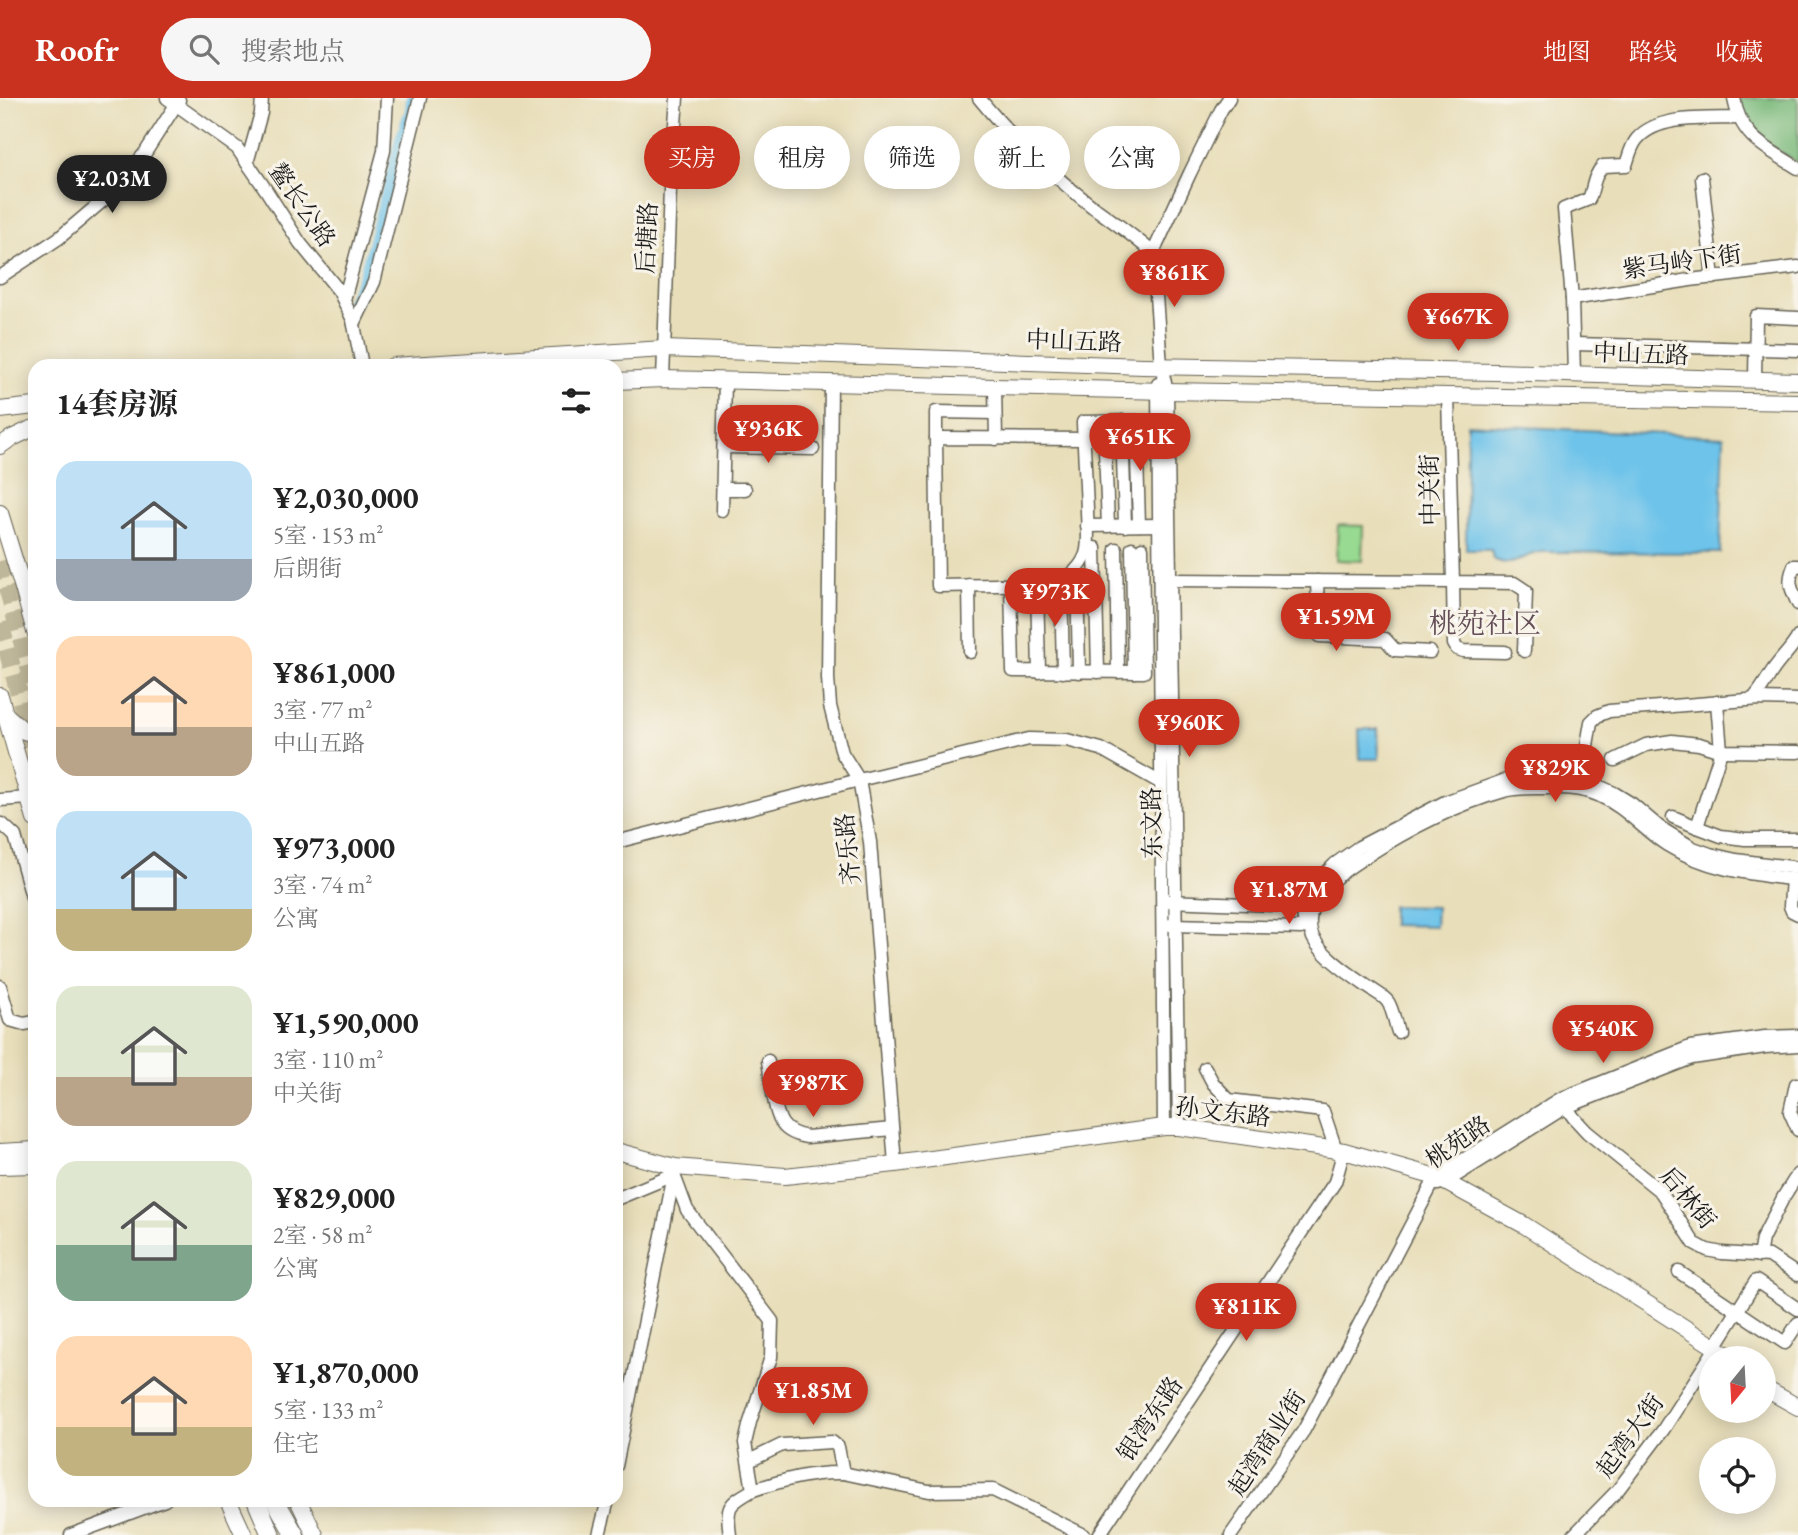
<!DOCTYPE html>
<html lang="zh">
<meta charset="utf-8">
<style>
body{margin:0;font-family:"EB Garamond","Noto Serif SC",serif;background:#f6f6f6;color:#222;height:100vh;display:flex;flex-direction:column;font-size:26px;white-space:nowrap}
*{box-sizing:border-box;margin:0}
p{font-size:23px;color:#767676}
.icon{flex:none;width:38px;height:38px;fill:none;stroke:currentColor;stroke-width:2;stroke-linecap:round;stroke-linejoin:round}
.map{position:relative;flex:1;overflow:hidden}
.panel{position:absolute;left:28px;top:261px;width:595px;height:1148px;display:flex;flex-direction:column;background:#fff;border-radius:21px;box-shadow:0 4px 18px #0003}
.panel>*{flex:none}
.hud{position:absolute;left:644px;top:28px;width:665px;height:63px;display:flex;gap:14px}
.needle{width:46px;rotate:198deg}
.controls{position:absolute;left:1699px;top:1248px;display:grid;gap:14px}
.controls a{display:grid;place-items:center;width:77px;height:77px;border-radius:50%;background:#fff;box-shadow:0 4px 18px #0003;font-size:35px}
.price{position:absolute;translate:-50% -60px;padding:0 16px;border-radius:24px;background:#c8321e;color:#fff;font-size:23px;line-height:46px;filter:drop-shadow(0 2px 4px #0008)}
.price::after{content:'';position:absolute;left:50%;top:42px;width:21px;height:16px;margin-left:-10px;background:inherit;clip-path:polygon(0 0,100% 0,50% 100%)}
.price.on{background:#222;color:#fff}
ul{padding:0;list-style:none}
li{display:flex;align-items:center;gap:21px;height:175px;padding:0 28px}
li span{display:grid;place-items:center;flex:none;width:196px;height:140px;border-radius:21px;color:#555}
li>.icon{margin-inline-start:auto}
span .icon{width:84px;height:84px;fill:#fffc;stroke-width:1}
li b{font-size:30px}
h2{display:flex;justify-content:space-between;align-items:center;height:84px;padding:0 28px;font-size:30px}
.chip{padding:0 24px;border-radius:32px;background:#fff;box-shadow:0 4px 18px #0003;font-size:24px;line-height:63px}
.chip.on{background:#c8321e;color:#fff}
header{display:flex;align-items:center;gap:42px;box-sizing:border-box;height:98px;padding:0 35px;background:#c8321e;color:#fff}
header strong{font-size:33px}
nav{display:flex;gap:38px;margin-inline-start:auto;font-size:24px}
.search{width:490px;height:63px;background:#f6f6f6;display:flex;align-items:center;gap:18px;box-sizing:border-box;padding:0 24px;border-radius:38px;color:#767676;font-size:26px}
.map>svg:first-child{display:block}
</style>
<header>
<strong>Roofr</strong>
<div class="search"><svg class="icon" aria-label="search" viewBox="0 0 24 24"><circle cx="10" cy="10" r="6"/><path d="M15 15l6 6"/></svg>搜索地点</div>
<nav><a>地图</a><a>路线</a><a>收藏</a></nav>
</header>
<div class="map">
<svg width="1798" height="1437" viewBox="0 0 1798 1437">
<rect width="100%" height="100%" fill="#f7f3e8"/>
<filter id="ink" filterUnits="userSpaceOnUse"><feTurbulence type="fractalNoise" baseFrequency=".0143" numOctaves="2"/><feDisplacementMap in="SourceGraphic" scale="14" xChannelSelector="R" yChannelSelector="G"/><feConvolveMatrix kernelMatrix="1 2 1 2 8 2 1 2 1" color-interpolation-filters="sRGB"/></filter>
<filter id="wash" filterUnits="userSpaceOnUse"><feTurbulence type="fractalNoise" baseFrequency=".00686" numOctaves="4" result="noise"/><feDisplacementMap in="SourceGraphic" scale="28" xChannelSelector="R" yChannelSelector="G"/><feGaussianBlur stdDeviation="1.57" result="paint"/><feColorMatrix in="noise" values="0 0 0 0 0 0 0 0 0 0 0 0 0 0 0 0 0 1.4 0 .05"/><feComposite in="paint" operator="in"/></filter>
<g filter="url(#wash)">
<rect width="100%" height="100%" fill="#e8deb9"/>
<polygon fill="#98da91" stroke="#5a7b56" stroke-width="2" points="1338,427 1363,428 1362,463 1336,462"/>
<polygon fill="#7aba7b" stroke="#4b6b4c" stroke-width="2" points="1738,0 1798,0 1798,65 1758,40 1746,23"/>
<g fill="#6dc3ea" stroke="#447083" stroke-width="2">
<path d="M1467,326L1724,339L1720,455C1661,455 1603,454 1544,454C1522,454 1518,473 1493,461L1491,452H1466Z"/>
<polygon points="1359,631 1378,631 1379,661 1360,661"/>
<polygon points="1392,808 1436,809 1435,828 1392,827"/>
</g>
<g fill="none" stroke-linecap="round" stroke-linejoin="round">
<polyline stroke="#6dc3ea" stroke-width="14" points="353,205 367,173 402,41 412,13 413,0"/>
</g>
</g>
<g filter="url(#ink)">
<g fill="none" stroke-linecap="round" stroke-linejoin="round">
<g stroke="#bfb79a" stroke-width="18" stroke-dasharray="18 9" stroke-linecap="butt">
<polyline points="0,463 35,591"/>
<polyline points="0,525 35,655"/>
</g>
<defs>
<g id="minor">
<polyline points="167,0 237,50 266,92 300,145 339,193 353,222 362,268"/>
<path d="M979,0C1012,41 1052,77 1093,109C1114,124 1134,138 1153,155L1161,268L1167,293L1179,1029"/>
<path d="M1734,0C1740,40 1767,50 1798,70"/>
<polyline points="247,65 261,15 262,0"/>
<polyline points="1702,80 1713,180"/>
<polyline points="1153,155 1190,75 1221,12 1229,0"/>
<polyline points="0,179 59,140 113,94 145,55 179,2"/>
<polyline points="1572,201 1690,182 1798,169"/>
<polyline points="344,202 384,53 387,0"/>
<polyline points="354,226 374,184 420,0"/>
<polyline points="1574,246 1798,252"/>
<path d="M1574,277L1572,201L1564,111L1589,101C1594,89 1593,78 1603,68L1626,67C1629,58 1631,48 1637,41C1658,16 1708,21 1738,20"/>
<polyline points="663,281 670,91 677,0"/>
<polyline points="1755,282 1756,218 1798,220"/>
<polyline points="831,285 828,580 830,608 842,655 859,682 1029,641 1067,642 1101,651 1161,685"/>
<polyline points="1158,286 1164,1029"/>
<polyline points="995,289 996,341"/>
<polyline points="1448,298 1453,484 1514,485 1526,493 1524,553"/>
<polyline points="1122,323 1125,428"/>
<polyline points="1104,324 1108,428"/>
<polyline points="936,340 936,314 995,315"/>
<path d="M1084,341L936,340L938,488L1055,486C1069,480 1081,470 1086,456C1090,443 1087,426 1087,412C1086,383 1084,354 1083,324L1136,323L1139,427"/>
<polyline points="724,349 813,351"/>
<polyline points="723,391 745,391"/>
<polyline points="722,412 725,282"/>
<polyline points="1087,428 1159,427"/>
<polyline points="1095,450 1098,574"/>
<polyline points="1132,450 1134,574"/>
<polyline points="1116,451 1118,574"/>
<path d="M1798,468H1794C1787,485 1791,490 1798,506"/>
<polyline points="1077,471 1079,574"/>
<polyline points="1169,482 1453,484 1454,546 1457,551 1463,553 1505,554"/>
<polyline points="1061,483 1063,574"/>
<polyline points="1317,483 1319,538 1385,541 1395,552 1430,554"/>
<polyline points="1011,486 1013,573 1144,574 1142,450"/>
<polyline points="1037,486 1039,574"/>
<polyline points="969,487 970,554"/>
<path d="M1753,601C1762,592 1766,582 1773,572C1781,560 1791,552 1798,539"/>
<polyline points="1717,604 1721,653 1697,729 1721,738 1745,741 1798,741"/>
<polyline points="1615,662 1646,647 1672,643 1699,646 1721,653 1798,654"/>
<polyline points="1580,688 1591,624 1597,618 1609,613 1760,601 1798,602"/>
<polyline points="0,702 29,700"/>
<polyline points="1673,719 1697,729"/>
<polyline points="0,726 2,726 15,738 35,810"/>
<polyline points="616,744 859,682 870,744 895,1066"/>
<polyline points="1792,781 1790,808 1792,813 1798,816"/>
<polyline points="1167,803 1302,808 1308,811"/>
<polyline points="1170,827 1301,830 1307,828 1309,824"/>
<polyline points="1307,828 1304,822 1302,808 1306,799 1310,791 1335,766 1359,749 1445,704 1506,682 1581,680 1614,695 1632,706 1659,729 1693,750 1710,756 1736,762 1798,770"/>
<polyline points="0,888 10,922 24,926 35,924"/>
<path d="M1398,934C1395,925 1393,912 1388,904C1385,899 1377,895 1371,891C1354,879 1316,855 1311,834C1303,800 1337,777 1362,761C1405,733 1454,707 1504,693C1518,689 1533,690 1546,690C1565,689 1581,690 1598,697C1626,709 1642,731 1667,747C1707,772 1752,776 1798,782"/>
<path d="M768,963C770,974 771,985 773,996C778,1020 779,1034 807,1039L892,1031"/>
<polyline points="1796,986 1790,1014 1798,1032"/>
<polyline points="1566,1009 1574,1020 1587,1034 1661,1094 1694,1145 1707,1152 1722,1155 1769,1158 1798,1177"/>
<polyline points="1438,1086 1446,1084 1564,1010 1692,960 1765,949 1798,947"/>
<path d="M616,1101L674,1077L687,1112L772,1223L771,1259L750,1324L745,1345L753,1392C728,1406 726,1408 730,1437"/>
<polyline points="1759,1158 1762,1141 1784,1098 1798,1076"/>
<polyline points="1679,1174 1785,1245 1798,1225"/>
<polyline points="1715,1249 1756,1183 1798,1211"/>
<polyline points="749,1363 782,1347 832,1344 838,1349 843,1375"/>
<polyline points="616,1368 674,1077"/>
<path d="M753,1392C784,1382 811,1374 843,1375L929,1393L993,1392L1084,1437"/>
<polyline points="71,1437 165,1402"/>
<polyline points="599,1437 608,1402"/>
<polyline points="1099,1437 1335,1084 1342,1059 1336,1052 1323,1013 1229,1002 1213,985 1205,970"/>
<polyline points="1231,1437 1304,1332 1436,1079 1560,1001 1690,949 1765,939 1798,938"/>
<polyline points="1574,1437 1617,1393 1663,1332 1712,1256"/>
</g>
<g id="major">
<polyline points="393,268 664,251 1143,268 1496,274 1798,283"/>
<polyline points="616,283 663,281 1167,293 1798,304"/>
<polyline points="0,312 35,308"/>
<polyline points="0,348 10,341 31,331"/>
<polyline points="0,415 23,490 35,534"/>
<polyline points="0,598 35,721"/>
<polyline points="6,617 24,633 35,636"/>
<polyline points="616,1053 675,1069 785,1078 895,1066 1164,1029 1179,1029 1344,1053 1436,1079 1524,1127 1732,1260"/>
<polyline points="0,1054 35,1052"/>
<polyline points="0,1068 35,1067"/>
<polyline points="1764,1290 1798,1309"/>
<polyline points="228,1402 244,1437"/>
<polyline points="298,1402 315,1437"/>
</g>
<g id="highway">
<polyline points="256,1402 271,1437"/>
<polyline points="275,1402 295,1437"/>
</g>
</defs>
<use href="#minor" stroke="#636053" stroke-width="15"/>
<use href="#major" stroke="#636053" stroke-width="18"/>
<use href="#highway" stroke="#636053" stroke-width="20"/>
<use href="#minor" stroke="#fff" stroke-width="12"/>
<use href="#major" stroke="#fff" stroke-width="16"/>
<use href="#highway" stroke="#fff" stroke-width="18"/>
</g>
</g>
<g text-anchor="middle" stroke-width="6" stroke-linejoin="round" paint-order="stroke">
<g font-size="24" fill="#1c1c1c" stroke="#f7f3e8">
<text transform="translate(302 107) rotate(55)" y="8">鳌长公路</text>
<text transform="translate(647 140) rotate(-87)" y="8">后塘路</text>
<text transform="translate(1682 164) rotate(-8)" y="8">紫马岭下街</text>
<text transform="translate(1074 243) rotate(2)" y="8">中山五路</text>
<text transform="translate(1641 256) rotate(2)" y="8">中山五路</text>
<text transform="translate(1430 392) rotate(-91)" y="8">中关街</text>
<text transform="translate(1152 725) rotate(-91)" y="8">东文路</text>
<text transform="translate(848 751) rotate(-96)" y="8">齐乐路</text>
<text transform="translate(1223 1014) rotate(7)" y="8">孙文东路</text>
<text transform="translate(1458 1044) rotate(-35)" y="8">桃苑路</text>
<text transform="translate(1688 1100) rotate(50)" y="8">后林街</text>
<text transform="translate(1150 1321) rotate(-56)" y="8">银湾东路</text>
<text transform="translate(1630 1338) rotate(-54)" y="8">起湾大街</text>
<text transform="translate(1267 1345) rotate(-57)" y="8">起湾商业街</text>
</g>
<g font-size="28" fill="#644f58" stroke="#f7f3e8">
<text x="1485" y="535">桃苑社区</text>
</g>
</g>
</svg>
<div class="controls">
<a><svg class="needle" viewBox="-14 -14 28 28"><path d="M0-13l5 13h-10z" fill="#e53935"/><path d="M0 13l5-13h-10z" fill="#767676"/></svg></a>
<a><svg class="icon" aria-label="locate" viewBox="0 0 24 24"><circle cx="12" cy="12" r="6"/><path d="M12 2v4M12 18v4M2 12h4M18 12h4"/></svg></a>
</div>
<b class="price on" style="left:112px;top:117px">¥2.03M</b>
<b class="price" style="left:1174px;top:211px">¥861K</b>
<b class="price" style="left:1458px;top:255px">¥667K</b>
<b class="price" style="left:768px;top:367px">¥936K</b>
<b class="price" style="left:1140px;top:375px">¥651K</b>
<b class="price" style="left:1055px;top:530px">¥973K</b>
<b class="price" style="left:1336px;top:555px">¥1.59M</b>
<b class="price" style="left:1189px;top:661px">¥960K</b>
<b class="price" style="left:1555px;top:706px">¥829K</b>
<b class="price" style="left:1289px;top:828px">¥1.87M</b>
<b class="price" style="left:1603px;top:967px">¥540K</b>
<b class="price" style="left:813px;top:1021px">¥987K</b>
<b class="price" style="left:1246px;top:1245px">¥811K</b>
<b class="price" style="left:813px;top:1329px">¥1.85M</b>
<div class="hud">
<a class="chip on">买房</a>
<a class="chip">租房</a>
<a class="chip">筛选</a>
<a class="chip">新上</a>
<a class="chip">公寓</a>
</div>
<section class="panel">
<h2>14套房源<svg class="icon" aria-label="filters" viewBox="0 0 24 24"><path d="M4 7h16M4 17h16"/><circle cx="9" cy="7" r="2"/><circle cx="15" cy="17" r="2"/></svg></h2>
<ul>
<li><span style="background:linear-gradient(#bfe0f5 70%,#9aa5b1 0)"><svg class="icon" aria-label="home" viewBox="0 0 24 24"><path d="M3 11l9-7 9 7M6 9v11h12V9"/></svg></span><div><b>¥2,030,000</b><p>5室 · 153 m²</p><p>后朗街</p></div></li>
<li><span style="background:linear-gradient(#ffd9b3 65%,#b9a48a 0)"><svg class="icon" aria-label="home" viewBox="0 0 24 24"><path d="M3 11l9-7 9 7M6 9v11h12V9"/></svg></span><div><b>¥861,000</b><p>3室 · 77 m²</p><p>中山五路</p></div></li>
<li><span style="background:linear-gradient(#bfe0f5 70%,#c2b280 0)"><svg class="icon" aria-label="home" viewBox="0 0 24 24"><path d="M3 11l9-7 9 7M6 9v11h12V9"/></svg></span><div><b>¥973,000</b><p>3室 · 74 m²</p><p>公寓</p></div></li>
<li><span style="background:linear-gradient(#dfe7d0 65%,#b9a48a 0)"><svg class="icon" aria-label="home" viewBox="0 0 24 24"><path d="M3 11l9-7 9 7M6 9v11h12V9"/></svg></span><div><b>¥1,590,000</b><p>3室 · 110 m²</p><p>中关街</p></div></li>
<li><span style="background:linear-gradient(#dfe7d0 60%,#7fa58c 0)"><svg class="icon" aria-label="home" viewBox="0 0 24 24"><path d="M3 11l9-7 9 7M6 9v11h12V9"/></svg></span><div><b>¥829,000</b><p>2室 · 58 m²</p><p>公寓</p></div></li>
<li><span style="background:linear-gradient(#ffd9b3 65%,#c2b280 0)"><svg class="icon" aria-label="home" viewBox="0 0 24 24"><path d="M3 11l9-7 9 7M6 9v11h12V9"/></svg></span><div><b>¥1,870,000</b><p>5室 · 133 m²</p><p>住宅</p></div></li>
</ul>
</section>
</div>
